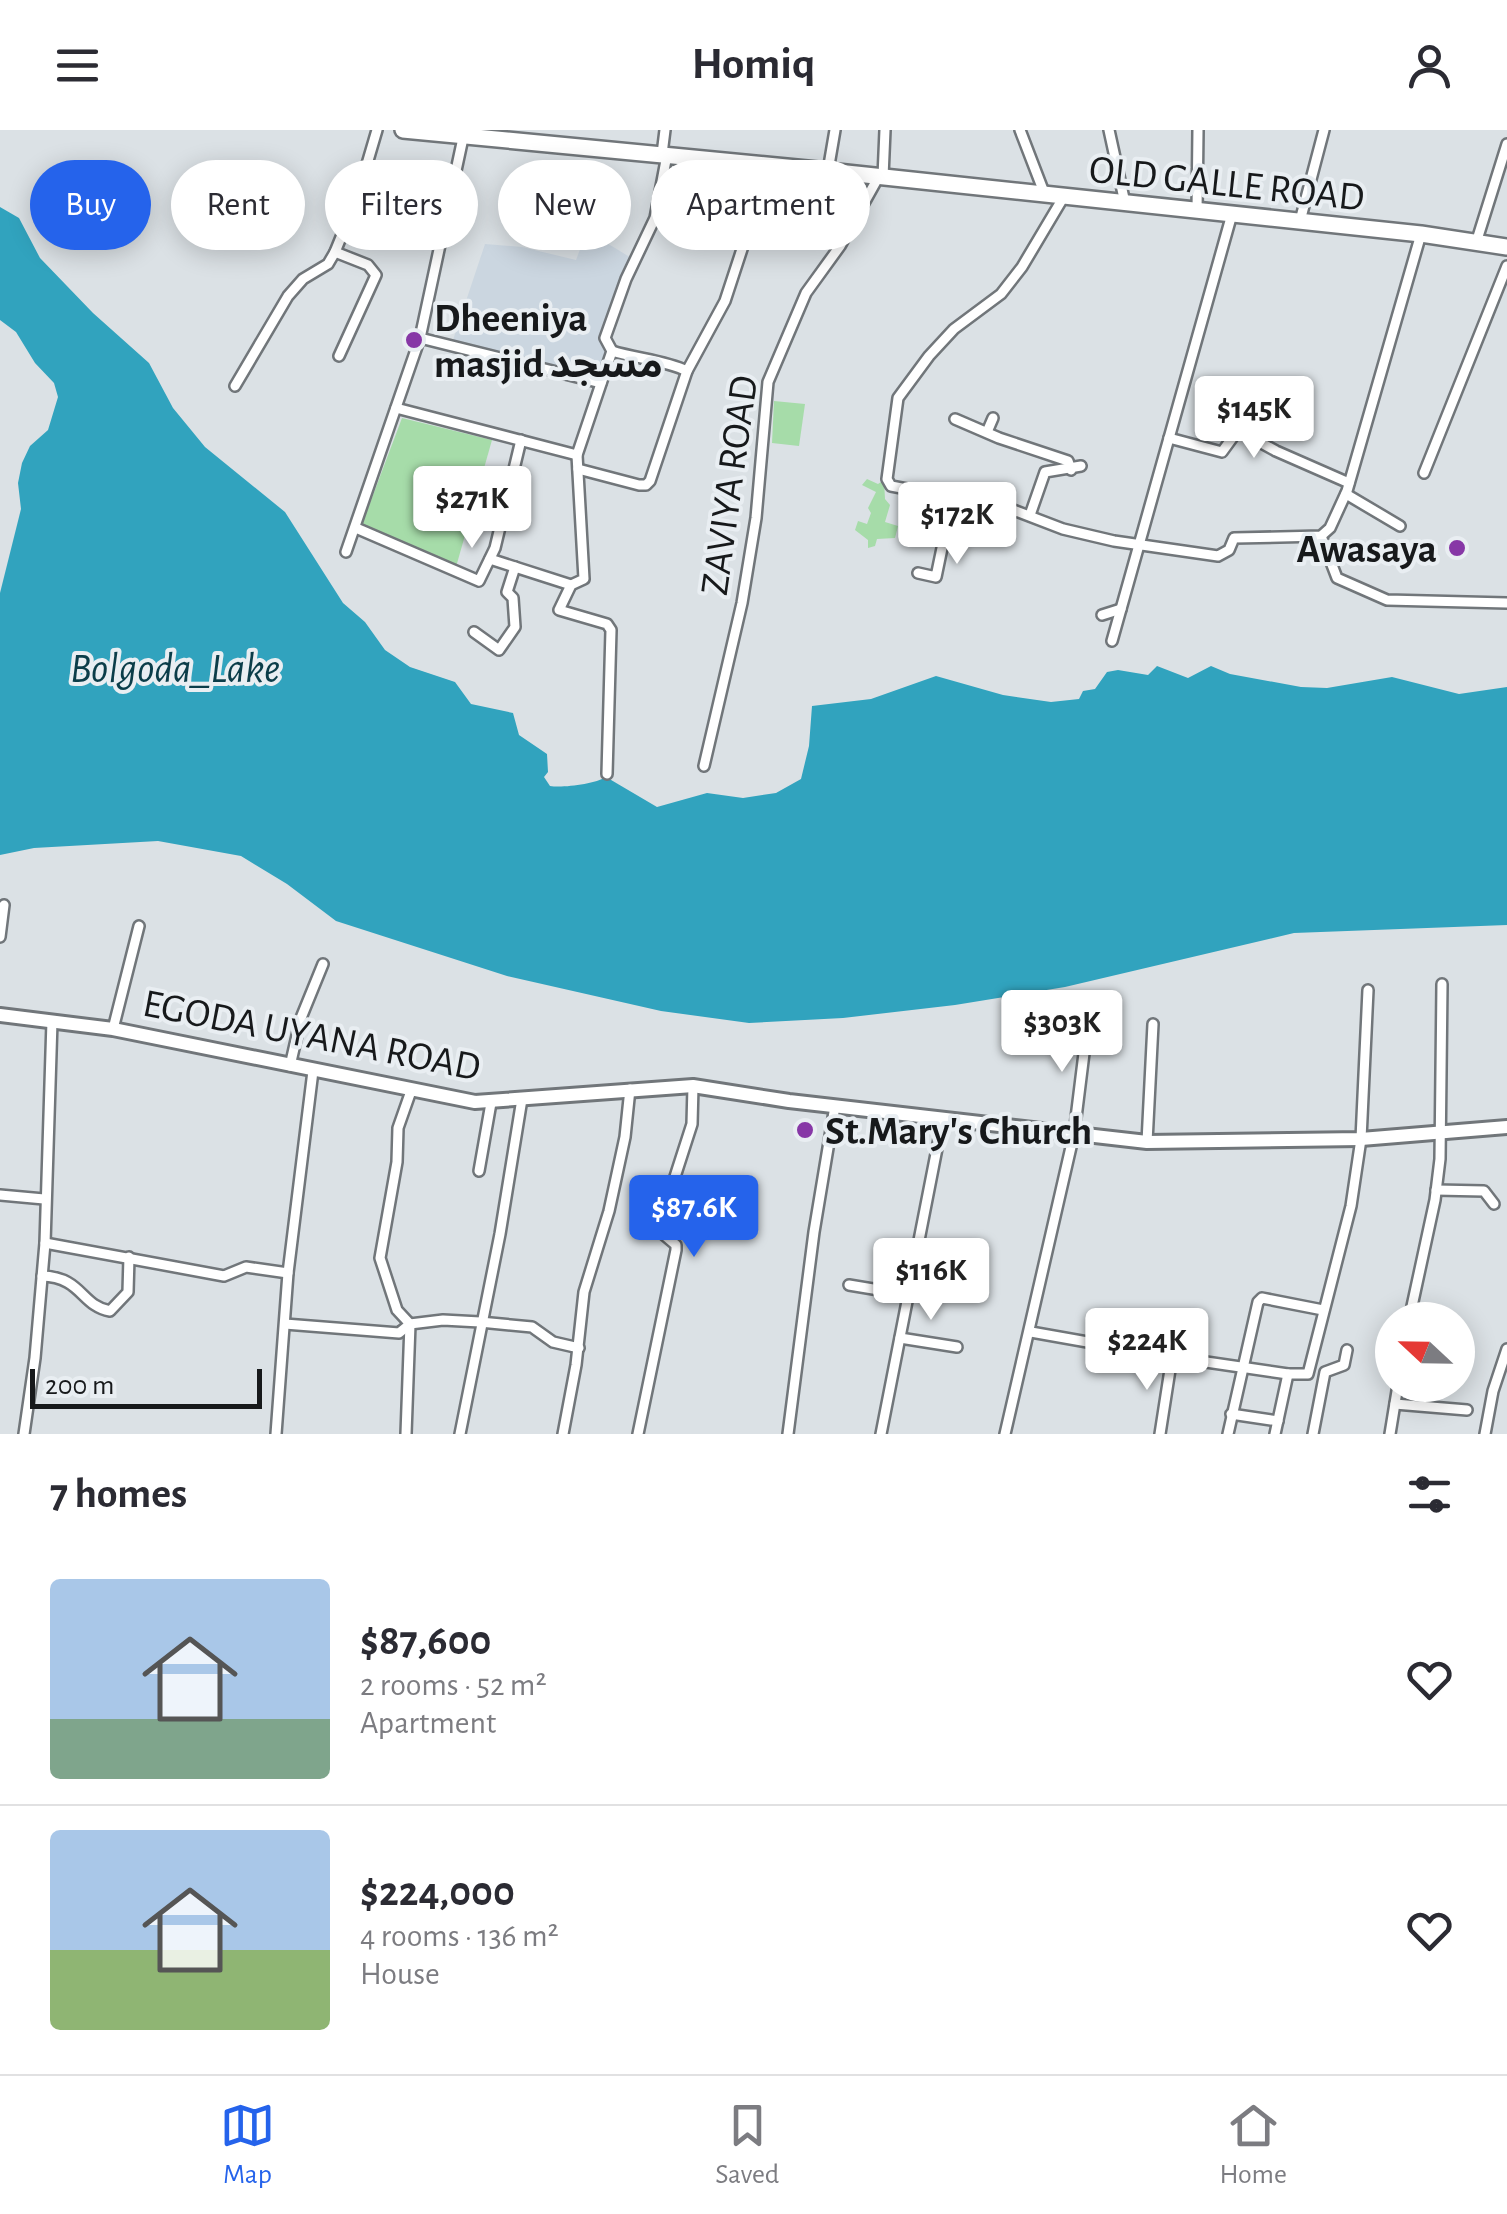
<!DOCTYPE html>
<meta charset="utf-8">
<style>
body{margin:0;font-family:"Alegreya Sans","Noto Sans Arabic",sans-serif;background:#f2f2f3;color:#2b2b33;height:100vh;display:flex;flex-direction:column;font-size:38px;white-space:nowrap}
*{box-sizing:border-box;margin:0}
p{font-size:32px;color:#7c7c81}
.icon{flex:none;width:55px;height:55px;fill:none;stroke:currentColor;stroke-width:2;stroke-linecap:round;stroke-linejoin:round}
.map{position:relative;height:1304px;overflow:hidden}
.drawer{display:flex;flex-direction:column;background:#fff;flex:1}
.drawer>*{flex:none}
.hud{position:absolute;left:30px;top:30px;width:1000px;height:90px;display:flex;gap:20px}
.needle{width:65px;rotate:292deg}
.tools{position:absolute;left:1375px;top:1172px;display:grid;gap:20px}
.tools a{display:grid;place-items:center;width:100px;height:100px;border-radius:50%;background:#fff;box-shadow:0 5px 25px #0003;font-size:50px}
.scale{position:absolute;left:30px;bottom:25px;width:232px;box-sizing:border-box;padding-left:10px;border:5px solid #17191b;border-top:0;font-size:28px;line-height:35px;white-space:nowrap;color:#17191b;-webkit-text-stroke:8px #e9eef2;paint-order:stroke}
.price{position:absolute;translate:-50% -85px;padding:0 22px;border-radius:10px;background:#fff;color:#222;font-size:32px;line-height:65px;filter:drop-shadow(0 2px 5px #0008)}
.price::after{content:'';position:absolute;left:50%;top:60px;width:30px;height:22px;margin-left:-15px;background:inherit;clip-path:polygon(0 0,100% 0,50% 100%)}
.price.selected{background:#2563eb;color:#fff}
ul{padding:0;list-style:none}
li{display:flex;align-items:center;gap:30px;height:250px;padding:0 50px}
li+li{border-top:2px solid #e1e1e2}
li span{display:grid;place-items:center;flex:none;width:280px;height:200px;border-radius:10px;color:#555}
li>.icon{margin-inline-start:auto}
span .icon{width:120px;height:120px;fill:#fffc;stroke-width:1}
li b{font-size:42px}
h2{display:flex;justify-content:space-between;align-items:center;height:120px;padding:0 50px;font-size:42px}
.tag{padding:0 35px;border-radius:45px;background:#fff;box-shadow:0 5px 25px #0003;font-size:35px;line-height:90px}
.tag.selected{background:#2563eb;color:#fff}
header{display:flex;justify-content:space-between;align-items:center;height:130px;padding:0 50px;background:#fff;font-size:45px;font-weight:700}
.tabs{display:flex;justify-content:space-around;align-items:center;height:140px;border-top:2px solid #e1e1e2;background:#fff;font-size:28px;color:#7c7c81}
.tabs a{display:grid;justify-items:center;gap:5px}
.tabs .selected{color:#2563eb}
.map>svg:first-child{display:block}
</style>
<header><svg class="icon" aria-label="menu" viewBox="0 0 24 24"><path d="M4 6h16M4 12h16M4 18h16"/></svg>Homiq<svg class="icon" aria-label="person" viewBox="0 0 24 24"><circle cx="12" cy="8" r="4"/><path d="M4 21q1-7 8-7t8 7"/></svg></header>
<div class="map">
<svg width="1507" height="1304" viewBox="0 0 1507 1304">
<rect width="100%" height="100%" fill="#dbe1e5"/>
<polygon fill="#cbd6e0" points="587,101 633,129 603,208 605,222 595,249 452,213 485,114 522,117 576,130"/>
<g fill="#a6dca9">
<polygon points="774,271 805,274 799,316 772,313"/>
<polygon points="402,288 492,310 456,437 361,397"/>
<polygon points="867,349 878,354 884,350 885,369 890,375 885,392 898,396 895,408 877,409 875,416 868,418 868,410 855,400 858,391 867,394 871,383 868,378 876,362 862,355"/>
</g>
<path fill="#31a3be" d="M0,77L19,88L40,128L93,183L149,233L173,278L205,317L285,382L343,473L365,492L385,520L410,537L455,552L471,574L513,583L519,605L547,624L548,642L544,647L550,656C563,658 595,654 606,647L657,677L707,663L743,668L776,663L801,649L809,616L812,576L871,569L936,546L1003,565L1051,572L1079,569L1083,561L1095,559L1107,542L1118,540L1148,545L1157,536L1188,548L1211,536L1230,544L1301,557L1327,558L1392,547L1459,564L1507,557V795L1294,803L1065,857L955,875L843,888L749,893L661,881L507,846L336,791L287,754L241,726L158,711L34,718L0,725V463L21,379L18,353L22,333L30,316L48,300L58,267L54,253L35,233L16,202L0,190Z"/>
<g fill="none" stroke-linecap="round" stroke-linejoin="round">
<defs>
<g id="street">
<polyline points="1020,0 1045,65"/>
<polyline points="1109,0 1125,73"/>
<polyline points="662,24 665,0"/>
<polyline points="828,41 835,0"/>
<polyline points="883,47 885,0"/>
<polyline points="1063,68 1022,137 1001,164 954,199 929,226 898,268 887,349 891,356 1008,378 1063,399 1114,411 1218,426 1229,420 1234,408 1321,406 1330,398 1347,361 1421,104"/>
<polyline points="1197,81 1198,0"/>
<polyline points="1300,91 1324,0"/>
<polyline points="1476,113 1507,14"/>
<polyline points="335,122 368,135 376,145 339,226"/>
<polyline points="420,208 601,253"/>
<path d="M612,221C637,229 664,230 687,241"/>
<polyline points="235,256 288,166 303,149 328,134 335,122 357,68 377,0"/>
<polyline points="396,278 577,325"/>
<polyline points="955,289 999,308 1068,331 1071,340"/>
<polyline points="987,302 993,288"/>
<polyline points="1169,308 1222,322 1238,300 1276,321 1349,353"/>
<polyline points="578,339 639,355 646,355 650,351 687,241 725,171 744,113 744,106 729,96 744,32"/>
<polyline points="1424,343 1507,136"/>
<polyline points="1346,364 1400,396"/>
<polyline points="1030,385 1045,342 1081,336"/>
<polyline points="356,398 479,451 495,418 521,310"/>
<polyline points="1321,406 1337,448 1387,470 1507,473"/>
<polyline points="346,422 420,208 463,8"/>
<polyline points="490,429 571,455"/>
<polyline points="918,443 936,447 952,370"/>
<polyline points="1102,485 1121,479"/>
<polyline points="474,502 499,520 515,497 513,468 507,462 515,437"/>
<polyline points="1112,511 1232,84"/>
<polyline points="704,636 742,473 756,388 768,252 806,163 840,116 879,46"/>
<polyline points="607,644 611,500 607,494 559,480 571,455 584,449 577,325 612,221 605,208 626,149 655,88 667,25"/>
<polyline points="0,807 4,775"/>
<polyline points="113,899 139,796"/>
<polyline points="290,936 301,888 323,834"/>
<polyline points="1147,1012 1153,894"/>
<polyline points="479,1041 491,973"/>
<polyline points="1436,1060 1484,1061 1494,1074"/>
<polyline points="0,1065 44,1069"/>
<polyline points="45,1113 224,1146 246,1137 288,1143"/>
<path d="M42,1146C82,1147 81,1176 110,1181L128,1162L129,1127"/>
<polyline points="849,1155 909,1165"/>
<polyline points="1409,1190 1435,1070 1440,1029 1442,854"/>
<polyline points="285,1194 399,1203 410,1194 443,1190 480,1192 532,1197 553,1212 579,1218"/>
<polyline points="1031,1202 1172,1227 1288,1244 1308,1244 1351,1076 1361,1009 1368,860"/>
<polyline points="900,1208 957,1217"/>
<polyline points="1395,1274 1467,1280"/>
<polyline points="1231,1284 1278,1291"/>
<polyline points="24,1304 35,1228 45,1113 52,891"/>
<polyline points="276,1304 288,1143 313,941"/>
<polyline points="406,1304 410,1194 397,1180 380,1128 397,1032 398,998 411,961"/>
<polyline points="460,1304 500,1104 522,969"/>
<polyline points="563,1304 576,1235 584,1162 609,1081 625,1007 630,959"/>
<polyline points="638,1304 676,1120 676,1115 663,1104 673,1053 692,994 693,956"/>
<polyline points="788,1304 814,1102 835,976"/>
<polyline points="881,1304 943,988"/>
<polyline points="1005,1304 1074,1004 1088,891"/>
<polyline points="1160,1304 1172,1227"/>
<polyline points="1228,1304 1258,1172 1262,1168 1323,1180"/>
<polyline points="1275,1304 1288,1244"/>
<polyline points="1313,1304 1325,1242 1344,1235 1347,1220"/>
<polyline points="1390,1304 1398,1255"/>
<polyline points="1485,1304 1493,1261 1507,1219"/>
</g>
<polyline id="primary" points="0,885 113,899 475,972 693,956 789,971 1147,1012 1361,1009 1507,997"/>
<polyline id="highway" points="403,0 828,41 1421,104 1507,117"/>
</defs>
<use href="#street" stroke="#71767a" stroke-width="14"/>
<use href="#primary" stroke="#71767a" stroke-width="18"/>
<use href="#highway" stroke="#71767a" stroke-width="20"/>
<use href="#street" stroke="#fff" stroke-width="9"/>
<use href="#primary" stroke="#fff" stroke-width="12"/>
<use href="#highway" stroke="#fff" stroke-width="15"/>
</g>
<g fill="#8737a6" stroke="#e9eef2" stroke-width="4">
<circle cx="414" cy="210" r="10"/>
<circle cx="1457" cy="418" r="10"/>
<circle cx="805" cy="1000" r="10"/>
</g>
<g text-anchor="middle" stroke-width="8" stroke-linejoin="round" paint-order="stroke">
<g font-size="40" fill="#17191b" stroke="#e9eef2">
<text transform="translate(1227 52) rotate(6)" y="14">OLD GALLE ROAD</text>
<text transform="translate(728 355) rotate(-82)" y="14">ZAVIYA ROAD</text>
<text transform="translate(312 904) rotate(11)" y="14">EGODA UYANA ROAD</text>
</g>
<g font-size="40" font-weight="bold" fill="#17191b" stroke="#e9eef2" text-anchor="start">
<text x="434" y="201">Dheeniya<tspan x="434" dy="46">masjid مسجد</tspan></text>
<text x="1437" y="432" text-anchor="end">Awasaya</text>
<text x="825" y="1014">St.Mary's Church</text>
</g>
<g font-size="42" font-style="italic" fill="#0b3d49" stroke="#e9eef2">
<text x="175" y="552">Bolgoda_Lake</text>
</g>
</g>
</svg>
<div class="tools">
<a><svg class="needle" viewBox="-14 -14 28 28"><path d="M0-13l5 13h-10z" fill="#e53935"/><path d="M0 13l5-13h-10z" fill="#7c7c81"/></svg></a>
</div>
<div class="scale">200 m</div>
<b class="price" style="left:1254px;top:331px">$145K</b>
<b class="price" style="left:472px;top:421px">$271K</b>
<b class="price" style="left:957px;top:437px">$172K</b>
<b class="price" style="left:1062px;top:945px">$303K</b>
<b class="price selected" style="left:694px;top:1130px">$87.6K</b>
<b class="price" style="left:931px;top:1193px">$116K</b>
<b class="price" style="left:1147px;top:1263px">$224K</b>
<div class="hud">
<a class="tag selected">Buy</a>
<a class="tag">Rent</a>
<a class="tag">Filters</a>
<a class="tag">New</a>
<a class="tag">Apartment</a>
</div>
</div>
<section class="drawer">
<h2>7 homes<svg class="icon" aria-label="filters" viewBox="0 0 24 24"><path d="M4 7h16M4 17h16"/><circle cx="9" cy="7" r="2"/><circle cx="15" cy="17" r="2"/></svg></h2>
<ul>
<li><span style="background:linear-gradient(#a9c7e8 70%,#7fa58c 0)"><svg class="icon" aria-label="home" viewBox="0 0 24 24"><path d="M3 11l9-7 9 7M6 9v11h12V9"/></svg></span><div><b>$87,600</b><p>2 rooms · 52 m²</p><p>Apartment</p></div><svg class="icon" aria-label="heart" viewBox="0 0 24 24"><path d="M12 20l-8-8c-3-5 5-10 8-4 3-6 11-1 8 4z"/></svg></li>
<li><span style="background:linear-gradient(#a9c7e8 60%,#8fb573 0)"><svg class="icon" aria-label="home" viewBox="0 0 24 24"><path d="M3 11l9-7 9 7M6 9v11h12V9"/></svg></span><div><b>$224,000</b><p>4 rooms · 136 m²</p><p>House</p></div><svg class="icon" aria-label="heart" viewBox="0 0 24 24"><path d="M12 20l-8-8c-3-5 5-10 8-4 3-6 11-1 8 4z"/></svg></li>
</ul>
</section>
<nav class="tabs">
<a class="selected"><svg class="icon" aria-label="map" viewBox="0 0 24 24"><path d="M3 6l6-2 6 2 6-2v14l-6 2-6-2-6 2zM9 4v14M15 6v14"/></svg>Map</a>
<a><svg class="icon" aria-label="saved" viewBox="0 0 24 24"><path d="M7 4h10v16l-5-4-5 4z"/></svg>Saved</a>
<a><svg class="icon" aria-label="home" viewBox="0 0 24 24"><path d="M3 11l9-7 9 7M6 9v11h12V9"/></svg>Home</a>
</nav>
